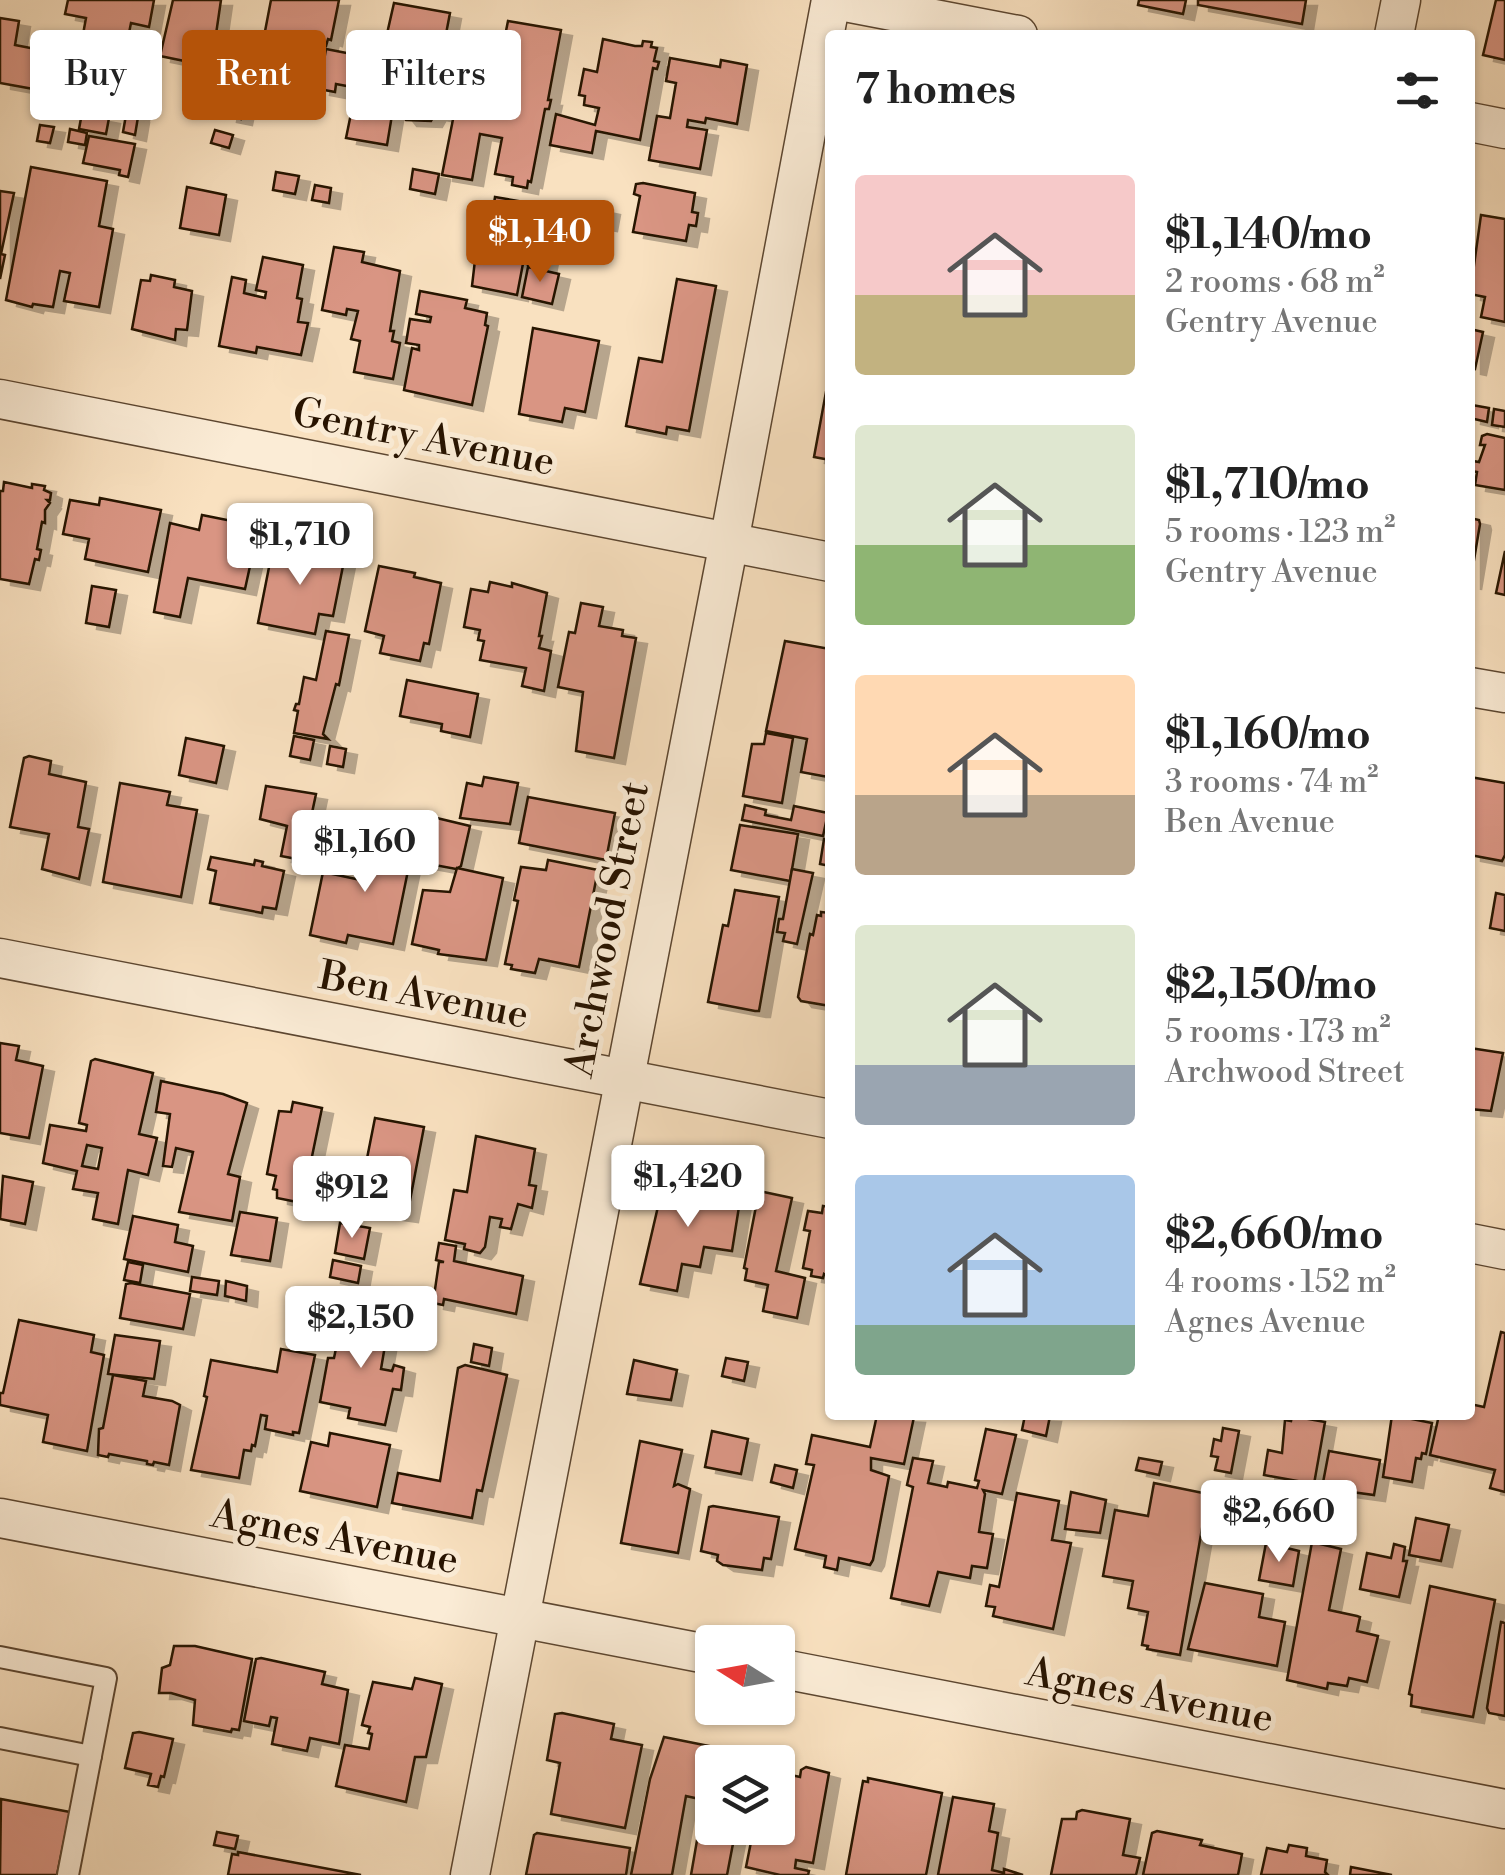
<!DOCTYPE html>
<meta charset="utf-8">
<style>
body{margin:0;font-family:"Libre Bodoni",serif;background:#f6f6f6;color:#222;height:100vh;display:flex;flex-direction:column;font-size:38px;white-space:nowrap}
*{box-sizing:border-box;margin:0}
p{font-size:32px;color:#767676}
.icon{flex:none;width:55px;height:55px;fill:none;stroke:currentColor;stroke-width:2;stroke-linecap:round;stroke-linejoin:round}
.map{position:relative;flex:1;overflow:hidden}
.panel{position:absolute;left:825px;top:30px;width:650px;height:1390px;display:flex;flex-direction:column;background:#fff;border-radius:10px;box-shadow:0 2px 8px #0004}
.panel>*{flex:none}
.hud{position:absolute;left:30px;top:30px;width:645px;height:90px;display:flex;gap:20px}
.needle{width:65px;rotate:281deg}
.fabs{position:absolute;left:695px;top:1625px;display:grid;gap:20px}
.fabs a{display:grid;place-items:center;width:100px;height:100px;border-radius:10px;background:#fff;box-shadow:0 2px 8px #0004;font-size:50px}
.price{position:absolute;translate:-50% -85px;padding:0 22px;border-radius:10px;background:#fff;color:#222;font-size:32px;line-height:65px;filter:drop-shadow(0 2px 5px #0008)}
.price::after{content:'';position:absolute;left:50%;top:60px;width:30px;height:22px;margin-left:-15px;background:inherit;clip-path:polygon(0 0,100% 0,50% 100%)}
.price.current{background:#b45309;color:#fff}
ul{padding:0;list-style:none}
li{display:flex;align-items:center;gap:30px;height:250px;padding:0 30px}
li span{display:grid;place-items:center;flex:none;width:280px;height:200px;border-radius:10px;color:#555}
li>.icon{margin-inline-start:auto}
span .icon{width:120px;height:120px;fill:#fffc;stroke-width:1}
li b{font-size:42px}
h2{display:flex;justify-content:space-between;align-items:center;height:120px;padding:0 30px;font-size:42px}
.tag{padding:0 35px;border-radius:10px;background:#fff;box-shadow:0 2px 8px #0004;font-size:35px;line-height:90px}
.tag.current{background:#b45309;color:#fff}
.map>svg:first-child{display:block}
</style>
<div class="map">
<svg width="1505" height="1875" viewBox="0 0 1505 1875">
<defs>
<filter id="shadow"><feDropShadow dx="11" dy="6" stdDeviation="0" flood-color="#0004"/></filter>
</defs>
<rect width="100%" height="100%" fill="#f9e1c0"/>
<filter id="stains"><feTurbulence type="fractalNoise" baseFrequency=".002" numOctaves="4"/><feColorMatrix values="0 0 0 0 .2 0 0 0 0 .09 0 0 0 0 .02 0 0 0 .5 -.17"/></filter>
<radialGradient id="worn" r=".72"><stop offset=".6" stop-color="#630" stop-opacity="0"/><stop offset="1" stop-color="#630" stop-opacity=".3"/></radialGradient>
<g fill="#d99583" stroke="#271300" stroke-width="2.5" fill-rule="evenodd" filter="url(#shadow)">
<polygon points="68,0 154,0 149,27 131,23 126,48 82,40 86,18 65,14"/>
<polygon points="173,0 221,0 214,48 203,46 199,64 160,56"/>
<polygon points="271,0 339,0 331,40 328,39 326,46 308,43 301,83 257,73"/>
<polygon points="1139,0 1186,0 1183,14 1138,5"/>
<polygon points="1198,0 1306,0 1302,24 1198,5"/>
<polygon points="1496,0 1505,0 1505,60 1483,55"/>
<polygon points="394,3 450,13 446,34 461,37 444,116 435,114 431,121 406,120 398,110 405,74 379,69"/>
<polygon points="0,18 19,21 15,45 46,51 39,90 0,83"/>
<polygon points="508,21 561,30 548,100 551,100 549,109 545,109 531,182 528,181 527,188 512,185 513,177 495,174 502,138 480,134 472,180 442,175 457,99 482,104 482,109 487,83 479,82 487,38 504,41"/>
<polygon points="228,37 257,43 241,119 226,116 232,87 215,84"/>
<polygon points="603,39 635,46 642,46 643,41 652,42 651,47 657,48 654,61 659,62 657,69 653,68 640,140 596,131 592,153 550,145 556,114 595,125 599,108 584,105 585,96 579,95 584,69 597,72"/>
<polygon points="326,49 357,55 352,87 336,84 335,92 319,89"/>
<polygon points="670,58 720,67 721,60 747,65 737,124 706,118 705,123 688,120 687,127 707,130 700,169 649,160 657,116 670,118 676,83 666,81"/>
<polygon points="122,59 146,64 149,68 138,115 125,113 127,102 110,98 117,62 121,63"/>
<polygon points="360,70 386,74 385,78 390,78 387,95 395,97 387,145 346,138"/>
<polygon points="82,113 109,118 106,134 79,129"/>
<polygon points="126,115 138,117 135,135 123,132"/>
<polygon points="40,125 54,127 50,143 37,141"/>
<polygon points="70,129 87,133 85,145 68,142"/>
<polygon points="215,130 233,135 229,148 211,143"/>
<polygon points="89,136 135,144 128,177 119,175 120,170 83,163"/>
<polygon points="31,167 107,181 99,226 113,229 99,307 64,301 70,273 60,271 53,307 33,304 32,307 6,300"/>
<polygon points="413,169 439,174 435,194 410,189"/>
<polygon points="276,172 299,176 295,194 273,190"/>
<polygon points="643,183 695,193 692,212 698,213 696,226 689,225 686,241 633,232 640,196 634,194 636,184"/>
<polygon points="315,185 331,188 329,203 312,200"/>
<polygon points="187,187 226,195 219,235 180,228"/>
<polygon points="0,191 14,193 1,254 5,255 0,279"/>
<polygon points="495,197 530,203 528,216 493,210"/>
<polygon points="550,203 567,206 564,224 546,220"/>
<polygon points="580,203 609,209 606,225 576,220"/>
<polygon points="1481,215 1505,219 1505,322 1481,317 1485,297 1470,294"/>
<polygon points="480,217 530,227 517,295 472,286"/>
<polygon points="534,233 551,236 545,268 528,265"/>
<polygon points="334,247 364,252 362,262 400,271 390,331 394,331 392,341 400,343 393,379 354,372 360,341 351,339 358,311 347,309 346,315 322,310"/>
<polygon points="263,257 303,265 297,298 302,299 298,322 308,323 301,355 257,347 256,353 219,346 232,277 246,280 244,293 265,298 266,292 256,290"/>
<polygon points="528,267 559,274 552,304 522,297"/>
<polygon points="151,275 175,280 174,287 192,291 187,330 176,329 175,340 132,329 141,280 150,281"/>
<polygon points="677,279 716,286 689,431 667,427 666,434 626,426 639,358 662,362"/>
<polygon points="420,291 467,300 465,308 487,313 485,325 488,326 472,405 404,390 412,348 419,350 419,345 406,343 410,319 430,322 431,317 416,314"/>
<polygon points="533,328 599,341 585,412 565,408 562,422 519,414"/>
<polygon points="1470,329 1483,332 1475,369 1470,368"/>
<polygon points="826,392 830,392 830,460 814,457"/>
<polygon points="1472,405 1489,408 1487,422 1470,418"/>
<polygon points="1494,409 1505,411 1505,427 1492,425"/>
<polygon points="1487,434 1505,438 1505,490 1475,485 1477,472 1472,471 1473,461 1479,462 1485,445 1480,445 1482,436"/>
<polygon points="4,482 32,488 32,484 45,486 44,490 51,493 50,500 47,500 50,503 45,510 45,523 42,522 37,549 41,550 39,560 35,559 29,584 0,579 0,491 3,491"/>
<polygon points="100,498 161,510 148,572 85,559 89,539 63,534 70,500 99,505"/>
<polygon points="202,515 232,521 231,528 257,534 245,589 188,578 180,617 154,612 170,523 199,530"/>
<polygon points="1470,518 1479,520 1480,524 1470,584"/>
<polygon points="295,544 324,549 323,557 344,561 333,616 319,614 315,634 258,623 273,547 293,551"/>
<polygon points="1505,551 1505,595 1496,593"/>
<polygon points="379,566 415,573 414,577 441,583 429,644 424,643 420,661 380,653 384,636 365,631"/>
<polygon points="490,582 512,587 512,583 547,593 539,636 542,636 539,648 551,651 544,691 522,686 526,668 480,660 484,641 478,640 480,630 464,627 471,589 488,592"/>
<polygon points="92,586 116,590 109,627 86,623"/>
<polygon points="581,603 603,607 599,626 623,630 622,636 636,638 614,758 576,751 583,692 558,687 569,632 575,633"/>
<polygon points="326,631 349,635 339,685 336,684 323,734 328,739 294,733 298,711 294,710 296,704 299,704 304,677 316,680"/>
<polygon points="785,641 830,649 828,777 801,772 807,739 766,731"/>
<polygon points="407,680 478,694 470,737 441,731 442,724 400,716"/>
<polygon points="766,733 793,738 782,803 743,796 752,744 764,744"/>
<polygon points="294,736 314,740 310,760 290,756"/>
<polygon points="186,738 224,746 216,783 179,775"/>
<polygon points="330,746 346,749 343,767 327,764"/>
<polygon points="29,756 51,761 49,774 86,782 78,827 89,829 79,879 42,869 49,834 10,827 24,758"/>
<polygon points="484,777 518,783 510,824 460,818 467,783 482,786"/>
<polygon points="1470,777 1505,783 1505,855 1502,861 1470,855"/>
<polygon points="120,783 170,792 167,805 197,810 181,897 103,882"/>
<polygon points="266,786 316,794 302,860 281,856 287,826 260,819"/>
<polygon points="528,797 615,813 606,860 519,843"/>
<polygon points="745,805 766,810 765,815 791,820 794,806 828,813 823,836 742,820"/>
<polygon points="319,813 352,821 344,854 311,846"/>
<polygon points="420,814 470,826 461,866 456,869 413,861"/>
<polygon points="740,825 798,834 790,881 731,870"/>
<polygon points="365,836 413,846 393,944 348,935 346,943 310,935 323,872 356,879"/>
<polygon points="824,839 830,839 830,866 820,864"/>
<polygon points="211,857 254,865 255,860 263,862 262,866 284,871 276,909 263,907 262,913 210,903 216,871 208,869"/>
<polygon points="548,860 598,870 579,967 539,959 535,973 511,969 512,965 505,964 518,901 514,900 521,867 546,870"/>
<polygon points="457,868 503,878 486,960 438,954 439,950 412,944 423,890 450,892"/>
<polygon points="792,869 813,873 797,944 783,941 785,933 777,932 779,919 783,919"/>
<polygon points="735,890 779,897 759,1011 755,1011 708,1002 723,925 728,926"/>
<polygon points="1496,893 1505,895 1505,931 1490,928"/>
<polygon points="821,912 830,913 830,1006 801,1001 798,997 810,934 813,935 817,915 821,916"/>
<polygon points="0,1043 19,1046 16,1060 43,1066 29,1138 0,1133"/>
<polygon points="1470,1048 1503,1053 1491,1111 1470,1109"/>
<path d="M95,1059L153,1073L139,1134L157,1138L148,1175L128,1170L118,1224L93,1219L98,1193L73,1189L77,1171L43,1163L50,1125L86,1131L87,1125L79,1123L91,1061ZM87,1145L102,1148L98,1169L82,1166Z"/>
<polygon points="161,1081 223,1094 247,1103 228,1174 240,1177 232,1221 179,1212 193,1152 176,1148 172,1167 163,1166 170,1114 156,1112"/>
<polygon points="293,1102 322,1108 309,1171 319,1175 312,1205 277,1198 277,1190 273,1189 276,1176 267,1174 279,1111 291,1112"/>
<polygon points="375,1118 424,1127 407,1216 357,1209"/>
<polygon points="476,1136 535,1149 529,1185 536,1186 532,1208 518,1204 511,1229 500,1227 502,1219 490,1217 485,1247 480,1253 464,1249 465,1244 445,1240 454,1190 467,1192"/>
<polygon points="3,1176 33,1182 25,1224 0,1219"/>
<polygon points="666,1182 700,1187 711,1187 712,1184 741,1194 732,1251 704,1247 700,1267 682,1264 677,1291 640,1284 663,1185"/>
<polygon points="759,1191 792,1198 776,1271 805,1278 797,1318 763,1311 768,1285 745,1280 747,1269 744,1268"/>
<polygon points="823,1206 830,1207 830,1278 824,1274 823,1278 811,1276 812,1270 803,1268 810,1231 804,1230 808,1211 822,1213"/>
<polygon points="240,1212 277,1218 270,1261 231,1255"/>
<polygon points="133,1216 178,1225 175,1242 193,1246 188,1272 124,1259"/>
<polygon points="340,1223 370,1228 364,1259 335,1253"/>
<polygon points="439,1243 456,1246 454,1261 523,1276 516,1314 444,1299 443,1305 433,1303 439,1262 444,1262 436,1260"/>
<polygon points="333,1260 361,1266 358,1283 330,1277"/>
<polygon points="128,1262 143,1265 140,1283 124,1280"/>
<polygon points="192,1277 219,1281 217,1295 190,1291"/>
<polygon points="226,1281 247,1286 246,1301 225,1296"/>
<polygon points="131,1283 190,1294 183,1329 120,1318 126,1284"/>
<polygon points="306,1300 320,1302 318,1318 303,1315"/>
<polygon points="343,1315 389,1322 381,1369 392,1371 394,1365 404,1368 401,1390 393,1389 385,1425 348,1418 350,1408 320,1402 328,1358 334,1358"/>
<polygon points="19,1320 94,1335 91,1352 104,1355 87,1451 43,1442 48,1415 0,1405 0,1393 3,1393"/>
<polygon points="1501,1332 1505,1333 1505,1492 1490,1488 1495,1470 1430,1455 1439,1415 1470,1415 1470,1404 1484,1407"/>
<polygon points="115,1335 160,1341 154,1379 108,1374"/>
<polygon points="474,1344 492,1348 489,1366 471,1362"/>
<polygon points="281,1349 315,1355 299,1433 293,1432 293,1435 265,1429 267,1416 261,1415 255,1446 252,1445 251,1451 244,1450 239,1478 191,1470 207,1397 204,1396 211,1360 277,1372"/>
<polygon points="726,1358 748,1362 744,1381 722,1376"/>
<polygon points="634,1360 677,1370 671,1400 627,1394"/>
<polygon points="465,1365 507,1375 482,1491 477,1490 472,1518 392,1503 398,1473 440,1481 458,1368"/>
<polygon points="113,1375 146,1381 143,1396 172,1401 180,1405 169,1465 154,1462 153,1465 147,1464 147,1461 109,1454 108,1457 98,1455 99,1429 103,1428"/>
<polygon points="877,1415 914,1417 904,1464 871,1458 871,1470 889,1476 873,1560 870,1565 839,1558 837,1570 824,1567 826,1556 795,1549 814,1465 806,1464 812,1435 870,1447"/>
<polygon points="1025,1415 1050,1416 1046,1436 1022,1430"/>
<polygon points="1392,1415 1432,1423 1426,1454 1422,1453 1421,1459 1416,1458 1412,1482 1383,1477"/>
<polygon points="1292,1416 1325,1422 1314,1484 1264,1475 1268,1450 1282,1453 1285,1420 1291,1421"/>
<polygon points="1223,1428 1239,1431 1231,1473 1215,1470 1218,1457 1211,1456 1214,1439 1221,1441"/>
<polygon points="986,1429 1016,1435 1002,1494 983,1490 985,1494 979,1532 993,1534 987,1568 972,1566 970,1578 938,1572 929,1606 891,1598 913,1487 907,1485 913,1458 933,1461 928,1483 947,1487 948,1482 977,1488 979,1481 975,1480"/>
<polygon points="712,1431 748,1439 741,1474 705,1467"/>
<polygon points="330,1433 390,1445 377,1507 300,1491 311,1442 328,1446"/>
<polygon points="640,1441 682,1450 674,1486 678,1484 690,1489 678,1553 621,1543"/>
<polygon points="1329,1451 1380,1460 1374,1495 1322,1488"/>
<polygon points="1139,1458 1162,1462 1159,1475 1136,1470"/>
<polygon points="775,1465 797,1470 793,1488 771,1482"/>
<polygon points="1154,1483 1208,1494 1180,1655 1147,1649 1148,1646 1142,1645 1148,1612 1128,1608 1133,1581 1103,1576 1115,1510 1148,1516"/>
<polygon points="1071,1492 1106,1500 1100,1533 1065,1529"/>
<polygon points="1017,1493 1059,1501 1052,1540 1071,1543 1053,1629 993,1616 995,1607 986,1606 990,1585 999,1587"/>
<polygon points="713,1506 779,1517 771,1559 764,1558 762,1570 723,1565 717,1561 718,1555 701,1551 709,1507"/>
<polygon points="1416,1518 1449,1525 1441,1561 1409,1555"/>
<polygon points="1312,1542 1341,1549 1329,1610 1357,1616 1360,1617 1357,1631 1378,1636 1367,1682 1349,1678 1347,1686 1328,1683 1327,1689 1287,1680"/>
<polygon points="1266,1543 1299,1551 1293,1586 1259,1580"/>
<polygon points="1394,1544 1405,1547 1403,1561 1407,1561 1399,1597 1360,1589 1367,1553 1391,1558"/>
<polygon points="1205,1583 1263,1594 1259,1617 1285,1622 1277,1666 1188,1649"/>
<polygon points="1430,1586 1495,1600 1473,1717 1411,1706 1412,1695 1409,1694"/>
<polygon points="1501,1622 1505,1623 1505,1716 1489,1713 1487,1708"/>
<polygon points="174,1646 195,1646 252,1659 239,1730 232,1729 231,1732 193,1725 195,1700 171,1693 159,1693 162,1668 170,1665"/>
<polygon points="261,1658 325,1672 322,1684 348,1690 339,1744 310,1738 307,1751 272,1744 277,1718 271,1717 269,1726 244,1721 256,1659"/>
<polygon points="415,1678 442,1684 426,1757 415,1757 406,1802 336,1786 345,1745 369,1749 372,1734 368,1733 370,1727 362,1725 373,1682 412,1689"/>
<polygon points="562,1713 614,1724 611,1739 642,1745 625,1828 551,1814 560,1763 547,1760 555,1714"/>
<polygon points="139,1732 173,1739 164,1777 161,1776 158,1787 148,1785 151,1774 125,1768 133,1733"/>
<polygon points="664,1737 729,1750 727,1762 712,1762 712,1828 736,1828 727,1875 691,1875 704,1800 686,1796 672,1875 631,1875 650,1779"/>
<polygon points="806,1767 829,1773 813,1863 796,1860 795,1868 809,1871 808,1875 780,1875 746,1867 752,1837 744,1834 745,1828 778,1828 778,1778 790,1780 791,1775 800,1777 801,1770"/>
<polygon points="868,1778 942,1793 926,1875 846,1875 863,1781 868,1782"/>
<polygon points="953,1797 994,1804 989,1831 998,1833 992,1870 1004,1873 1004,1869 1023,1875 938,1875"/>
<polygon points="1,1799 70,1812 57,1875 0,1875"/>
<polygon points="1082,1810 1130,1819 1123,1855 1140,1858 1136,1875 1051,1875 1062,1819 1076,1819 1077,1812"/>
<polygon points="1157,1831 1202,1840 1200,1845 1242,1854 1238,1875 1143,1875 1152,1833"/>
<polygon points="217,1832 238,1836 235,1849 214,1845"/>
<polygon points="537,1833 630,1848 626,1875 526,1875 534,1835"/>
<polygon points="1289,1845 1307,1848 1306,1856 1327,1860 1325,1872 1328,1875 1261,1875 1267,1848 1287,1852"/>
<polygon points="238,1852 361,1875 228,1875 232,1854 238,1855"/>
<polygon points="1351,1867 1392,1875 1350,1875"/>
</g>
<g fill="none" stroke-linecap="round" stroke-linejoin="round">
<defs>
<g id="service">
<polyline points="0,1657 106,1678 68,1875"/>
<polyline points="0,1738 91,1756"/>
</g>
<g id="minor">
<polyline points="835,0 1018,35"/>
<polyline points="1394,35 1401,0"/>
<polyline points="1470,122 1505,129"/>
<polyline points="0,399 830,562"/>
<polyline points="1470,687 1505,693"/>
<polyline points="0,958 830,1119"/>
<polyline points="1470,1243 1505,1250"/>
<polyline points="0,1518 712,1655"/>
<polyline points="778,1668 1505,1809"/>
<polyline points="470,1875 729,542 831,0"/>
</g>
</defs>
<use href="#service" stroke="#5c4630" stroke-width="24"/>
<use href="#minor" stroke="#5c4630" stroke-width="41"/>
<use href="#service" stroke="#fbecd6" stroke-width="20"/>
<use href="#minor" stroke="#fbecd6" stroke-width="38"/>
</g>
<g text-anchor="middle" stroke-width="10" stroke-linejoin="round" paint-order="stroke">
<g font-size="40" fill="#271300" stroke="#fbecd6">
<text transform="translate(424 436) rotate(11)" y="14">Gentry Avenue</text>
<text transform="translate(606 929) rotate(-79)" y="14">Archwood Street</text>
<text transform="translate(424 994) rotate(11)" y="14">Ben Avenue</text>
<text transform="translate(335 1536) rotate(11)" y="14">Agnes Avenue</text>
<text transform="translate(1150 1694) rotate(11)" y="14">Agnes Avenue</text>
</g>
</g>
<rect width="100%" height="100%" filter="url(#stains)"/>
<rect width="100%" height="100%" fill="url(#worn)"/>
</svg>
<div class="fabs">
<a><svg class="needle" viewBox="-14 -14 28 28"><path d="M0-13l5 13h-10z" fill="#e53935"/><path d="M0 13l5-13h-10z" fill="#767676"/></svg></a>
<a><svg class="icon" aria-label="layers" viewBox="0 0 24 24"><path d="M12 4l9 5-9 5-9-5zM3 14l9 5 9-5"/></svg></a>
</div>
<b class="price current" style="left:540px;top:285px">$1,140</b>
<b class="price" style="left:300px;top:588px">$1,710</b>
<b class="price" style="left:365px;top:895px">$1,160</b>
<b class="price" style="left:688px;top:1230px">$1,420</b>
<b class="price" style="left:352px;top:1241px">$912</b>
<b class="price" style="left:361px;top:1371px">$2,150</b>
<b class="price" style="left:1279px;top:1565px">$2,660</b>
<div class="hud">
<a class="tag">Buy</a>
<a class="tag current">Rent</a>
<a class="tag">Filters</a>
</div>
<section class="panel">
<h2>7 homes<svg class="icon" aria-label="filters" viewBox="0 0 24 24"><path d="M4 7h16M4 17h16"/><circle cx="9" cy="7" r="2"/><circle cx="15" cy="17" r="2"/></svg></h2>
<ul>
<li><span style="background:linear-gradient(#f6c9c9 60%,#c2b280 0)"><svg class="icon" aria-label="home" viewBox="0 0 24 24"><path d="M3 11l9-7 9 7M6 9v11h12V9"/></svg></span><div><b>$1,140/mo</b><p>2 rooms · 68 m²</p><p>Gentry Avenue</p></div></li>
<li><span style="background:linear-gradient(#dfe7d0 60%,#8fb573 0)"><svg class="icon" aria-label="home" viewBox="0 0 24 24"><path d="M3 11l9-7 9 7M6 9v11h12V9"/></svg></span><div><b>$1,710/mo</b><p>5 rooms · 123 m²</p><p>Gentry Avenue</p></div></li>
<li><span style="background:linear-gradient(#ffd9b3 60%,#b9a48a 0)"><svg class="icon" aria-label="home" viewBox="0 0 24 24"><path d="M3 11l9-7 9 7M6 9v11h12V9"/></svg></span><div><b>$1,160/mo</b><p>3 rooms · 74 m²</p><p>Ben Avenue</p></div></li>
<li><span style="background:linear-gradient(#dfe7d0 70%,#9aa5b1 0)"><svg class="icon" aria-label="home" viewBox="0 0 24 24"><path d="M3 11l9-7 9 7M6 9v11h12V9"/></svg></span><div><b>$2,150/mo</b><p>5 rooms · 173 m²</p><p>Archwood Street</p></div></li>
<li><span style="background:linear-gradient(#a9c7e8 75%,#7fa58c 0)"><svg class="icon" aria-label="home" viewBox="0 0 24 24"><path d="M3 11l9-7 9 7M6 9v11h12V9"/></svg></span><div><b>$2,660/mo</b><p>4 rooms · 152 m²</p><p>Agnes Avenue</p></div></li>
</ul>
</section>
</div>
